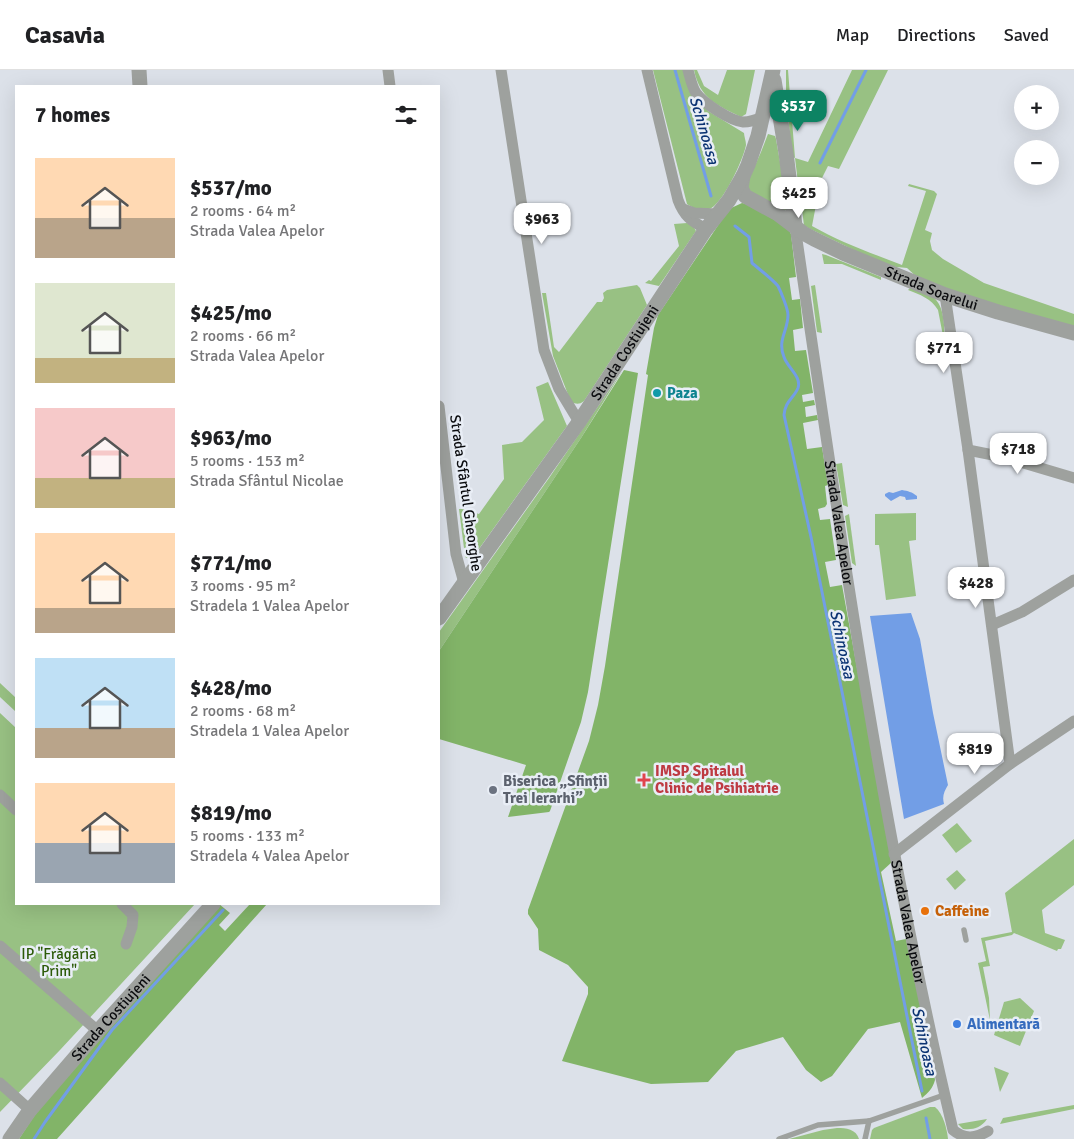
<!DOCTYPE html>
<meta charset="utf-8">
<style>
body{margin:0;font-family:Signika,sans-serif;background:#f2f2f2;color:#202124;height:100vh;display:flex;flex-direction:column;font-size:19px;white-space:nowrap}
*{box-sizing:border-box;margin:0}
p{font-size:16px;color:#757577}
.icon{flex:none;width:28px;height:28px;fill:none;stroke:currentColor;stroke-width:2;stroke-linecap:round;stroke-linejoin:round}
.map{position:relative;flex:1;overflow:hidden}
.panel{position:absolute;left:15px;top:15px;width:425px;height:820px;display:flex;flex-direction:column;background:#fff;border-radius:0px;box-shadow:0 5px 20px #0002}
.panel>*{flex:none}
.buttons{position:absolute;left:1014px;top:15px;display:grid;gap:10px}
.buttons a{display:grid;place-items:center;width:45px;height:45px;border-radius:50%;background:#fff;box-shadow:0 5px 20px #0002;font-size:25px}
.price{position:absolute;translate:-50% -42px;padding:0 11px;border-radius:10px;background:#fff;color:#222;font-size:16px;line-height:32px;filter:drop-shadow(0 1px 2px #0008)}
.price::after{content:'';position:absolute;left:50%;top:30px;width:15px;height:11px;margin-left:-8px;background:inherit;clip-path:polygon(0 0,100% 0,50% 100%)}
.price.on{background:#0d8363;color:#fff}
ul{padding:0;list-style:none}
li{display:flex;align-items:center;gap:15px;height:125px;padding:0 20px}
li span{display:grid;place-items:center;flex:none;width:140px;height:100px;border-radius:0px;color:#555}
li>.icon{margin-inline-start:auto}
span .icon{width:60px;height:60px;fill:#fffc;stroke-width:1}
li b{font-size:21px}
h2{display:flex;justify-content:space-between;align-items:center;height:60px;padding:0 20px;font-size:21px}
header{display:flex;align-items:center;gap:30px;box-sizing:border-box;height:70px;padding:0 25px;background:#fff;border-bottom:1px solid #e0e0e0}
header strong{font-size:24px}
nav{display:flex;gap:28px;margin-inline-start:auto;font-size:18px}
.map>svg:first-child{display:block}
</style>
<header>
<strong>Casavia</strong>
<nav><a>Map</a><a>Directions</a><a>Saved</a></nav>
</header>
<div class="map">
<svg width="1074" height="1069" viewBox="0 0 1074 1069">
<rect width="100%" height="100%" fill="#dce1e9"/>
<g fill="#98c183">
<path d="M653,0H683L708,41L744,63C744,66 746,71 746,75C744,88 722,136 709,139C700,142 694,138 687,134Z"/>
<path d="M694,0H697L704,16L718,25L727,0H755L746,44L741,47C717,35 700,29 694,0Z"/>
<polygon points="786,0 788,0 795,88 808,92 852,0 888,0 839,99 828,96 820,112 818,121 807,118 806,116 798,113 795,88 792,87 786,25"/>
<polygon points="768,64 775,66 776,69 783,109 786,140 782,141 745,118 761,82"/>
<path d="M909,114L934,121L937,124L925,160L932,163L930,171L932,180L943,189L984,213L1074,244V257L1052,252L920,210L907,198L887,196L804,156L801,130L816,135L812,156C840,172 871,183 902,195L926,121L908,116Z"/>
<polygon points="687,153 693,156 696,161 659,216 645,213 649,210 651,211 679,176 674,154"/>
<polygon points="822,184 826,185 881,207 881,210 842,194 824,194"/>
<path d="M637,215L640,218L647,235L584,331C579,335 576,334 571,332L553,286L542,223H546L554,277L559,282L597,232H602L604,228L603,223L607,220Z"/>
<polygon points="815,215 822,263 817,262 811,216"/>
<path d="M910,218C917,221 927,223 933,227C945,236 944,257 945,270L944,271L938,240C931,228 920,225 908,220Z"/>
<polygon points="623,300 581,368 439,581 439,562 549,408"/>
<polygon points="548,312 567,356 476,483 470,488 466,488 465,486 459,439 462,439 479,444 504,409 502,375 522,372 544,350 536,317"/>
<polygon points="842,393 848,437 843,435 836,394"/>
<polygon points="916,443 916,470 909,471 916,526 886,530 879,475 875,475 875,444"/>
<polygon points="849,444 856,496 852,493 845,446"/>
<polygon points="0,613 16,628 16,642 0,627"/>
<polygon points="0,643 16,658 16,834 195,834 60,980 0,1042"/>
<polygon points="957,753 972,771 956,783 942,765"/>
<polygon points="1074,769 1074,815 1042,840 1045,863 1065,870 1061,879 1058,879 1057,881 1014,863 1012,865 985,871 990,896 983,897 989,928 990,950 978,893 986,891 981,868 1012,862 1005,823"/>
<polygon points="957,800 966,810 955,820 946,809"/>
<polygon points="1020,928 1034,941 1020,976 994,965 1004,932"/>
<polygon points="994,997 1009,1003 1000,1022"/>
<polygon points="1074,1035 1074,1039 1000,1054 1003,1048"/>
<path d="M930,1037H935C943,1043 947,1059 948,1069H870L872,1060L874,1058Z"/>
<path d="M987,1049C981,1058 973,1060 963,1059L958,1054Z"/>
<path d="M837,1058C846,1058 856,1059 859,1069H789L823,1060Z"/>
</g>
<g fill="#82b468">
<path d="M742,133L747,134L787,157L791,164L796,207L789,208L792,230L800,229L803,258L793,260L795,281L806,280L813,323L802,325L803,332L814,330L815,335L805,337L806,347L817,345L818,350L803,353L807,379L822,377L828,415L825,416L827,434L825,437L818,439L820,450L830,449L836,490L825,492L830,517L842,515L892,792L881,802L896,871L906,869L929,971L935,1010C933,1018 928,1023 922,1028L900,952L868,959L832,1006L821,1012L806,1000L783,967L736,981L708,1012L651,1014L562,991L588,924V917L568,895L539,880L538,859L528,844V840L589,671L598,635L605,596L648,305L646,304L654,258L658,245L729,139Z"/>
<polygon points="624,300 638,303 588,622 581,652 550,741 549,742 508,747 526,695 439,669 439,581 581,368"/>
<polygon points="219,834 230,843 219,855 225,861 250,834 267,834 57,1069 19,1069 32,1049 51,1023"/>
</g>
<g fill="#729ee6">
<path d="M902,420C908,421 912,422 917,426V429L906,430L905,427L900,426L891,431L885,426V424L889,422L893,423Z"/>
<path d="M911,543L920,569L933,643L948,715C944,722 942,726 944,734L904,749L870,546Z"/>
</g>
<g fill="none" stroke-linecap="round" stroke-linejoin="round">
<g stroke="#729ee6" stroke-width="3">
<polyline points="675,0 711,126"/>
<polyline points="820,93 866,0"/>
<path d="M735,156L749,167L752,193C759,199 772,209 778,216C781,222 788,239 788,245C788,261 777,270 784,287C787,297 802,307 798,318C794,328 785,331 784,345L811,467L922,1021"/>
<polyline points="926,1048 930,1069"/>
<polyline points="34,1069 45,1052 112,960 223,840"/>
</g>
<g stroke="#9ea19e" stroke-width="5.5">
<polyline points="964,860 966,870"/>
<polyline points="779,1069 818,1055 869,1051 944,1025"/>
<polyline points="865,1069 869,1051"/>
</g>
<g stroke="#9ea19e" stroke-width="11">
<polyline points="388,0 390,16"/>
<polyline points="501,0 544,280 559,319 579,352"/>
<path d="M647,0L678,130C684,146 691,151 706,159"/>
<path d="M688,0C690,7 692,17 696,23C703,33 731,51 743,52C750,52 756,50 762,47"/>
<polyline points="683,139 694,143 717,144"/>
<path id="s1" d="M795,156C839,458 882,762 953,1060C964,1069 975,1069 988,1061"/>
<polyline points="945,225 968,380 1010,694"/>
<polyline points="439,336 456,484 464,513"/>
<polyline points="968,380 1003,387 1074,408"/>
<polyline points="992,555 1022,542 1074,510"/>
<polyline points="0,725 16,740"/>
<polyline points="894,784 1010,694 1074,651"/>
<polyline points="122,834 133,845 132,857 126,874"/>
<polyline points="0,876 98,961"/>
<polyline points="0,1013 30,1040"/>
</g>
<g stroke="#9ea19e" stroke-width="15">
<polyline points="139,0 140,16"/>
<polyline points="774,10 786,83 795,156"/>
<path id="s2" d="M743,106L741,118L745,126L778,144L803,163L814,169L843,183L945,225L998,242L1074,263"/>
<path id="s3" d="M439,548L579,352L706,159L729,130L743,106L748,95L758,66L773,0"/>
<path id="s4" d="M10,1069L30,1040L98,961L213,834"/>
</g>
</g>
<circle fill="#0f9aa8" stroke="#e9eef6" stroke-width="2" cx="657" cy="323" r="5"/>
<path fill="#e0444e" stroke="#e9eef6" stroke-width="2" d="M641.5 702.5h5v5h5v5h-5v5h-5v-5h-5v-5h5z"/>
<circle fill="#6b7280" stroke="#e9eef6" stroke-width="2" cx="493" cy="720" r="5"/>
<circle fill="#e8710a" stroke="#e9eef6" stroke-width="2" cx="925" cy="841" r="5"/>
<circle fill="#3f7fe0" stroke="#e9eef6" stroke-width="2" cx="957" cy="954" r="5"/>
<g text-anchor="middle" stroke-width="5" stroke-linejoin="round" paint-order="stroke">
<g font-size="15" fill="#0b0c0f" stroke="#e9eef6">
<text dy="5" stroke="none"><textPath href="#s2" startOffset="230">Strada Soarelui</textPath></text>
<text dy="5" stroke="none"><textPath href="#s3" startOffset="324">Strada Costiujeni</textPath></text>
<text transform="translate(466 423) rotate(82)" y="5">Strada Sfântul Gheorghe</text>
<text dy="5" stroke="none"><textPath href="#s1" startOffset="300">Strada Valea Apelor</textPath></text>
<text dy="5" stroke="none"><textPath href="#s1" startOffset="705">Strada Valea Apelor</textPath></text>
<text dy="5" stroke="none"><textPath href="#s4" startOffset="158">Strada Costiujeni</textPath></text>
</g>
<g font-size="15" font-weight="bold" fill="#0d838f" stroke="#e9eef6" text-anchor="start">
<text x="667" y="328">Paza</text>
</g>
<g font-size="15" font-weight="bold" fill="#be3a42" stroke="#e9eef6" text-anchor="start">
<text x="655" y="706">IMSP Spitalul<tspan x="655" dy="17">Clinic de Psihiatrie</tspan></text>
</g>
<g font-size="15" font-weight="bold" fill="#5b616d" stroke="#e9eef6" text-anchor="start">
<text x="503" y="716">Biserica „Sfinții<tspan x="503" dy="17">Trei Ierarhi”</tspan></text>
</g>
<g font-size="15" font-weight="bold" fill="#c56008" stroke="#e9eef6" text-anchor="start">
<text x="935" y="846">Caffeine</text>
</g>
<g font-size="15" fill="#2d5b09" stroke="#e9eef6">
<text x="59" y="889">IP "Frăgăria<tspan x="59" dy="17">Prim"</tspan></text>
</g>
<g font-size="15" font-weight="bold" fill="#366cbe" stroke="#e9eef6" text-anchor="start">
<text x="967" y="959">Alimentară</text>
</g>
<g font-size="16" font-style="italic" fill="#0b3373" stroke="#e9eef6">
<text transform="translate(705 60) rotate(74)" y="6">Schinoasa</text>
<text transform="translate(843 574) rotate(78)" y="6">Schinoasa</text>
<text transform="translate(925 971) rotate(78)" y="6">Schinoasa</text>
</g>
</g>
</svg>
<div class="buttons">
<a>+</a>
<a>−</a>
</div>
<b class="price on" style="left:798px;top:62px">$537</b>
<b class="price" style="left:799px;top:149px">$425</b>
<b class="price" style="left:542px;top:175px">$963</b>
<b class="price" style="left:944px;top:304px">$771</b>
<b class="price" style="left:1018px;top:405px">$718</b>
<b class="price" style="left:976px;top:539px">$428</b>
<b class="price" style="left:975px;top:705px">$819</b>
<section class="panel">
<h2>7 homes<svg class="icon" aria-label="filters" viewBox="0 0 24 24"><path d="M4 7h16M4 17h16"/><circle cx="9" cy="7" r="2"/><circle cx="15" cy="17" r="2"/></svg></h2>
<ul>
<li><span style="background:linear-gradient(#ffd9b3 60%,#b9a48a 0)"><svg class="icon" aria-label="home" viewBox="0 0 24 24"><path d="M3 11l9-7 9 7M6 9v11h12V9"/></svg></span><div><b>$537/mo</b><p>2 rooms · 64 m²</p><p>Strada Valea Apelor</p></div></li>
<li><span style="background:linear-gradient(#dfe7d0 75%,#c2b280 0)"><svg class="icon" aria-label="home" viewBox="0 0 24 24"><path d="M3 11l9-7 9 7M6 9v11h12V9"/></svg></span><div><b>$425/mo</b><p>2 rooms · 66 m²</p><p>Strada Valea Apelor</p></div></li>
<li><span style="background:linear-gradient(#f6c9c9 70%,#c2b280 0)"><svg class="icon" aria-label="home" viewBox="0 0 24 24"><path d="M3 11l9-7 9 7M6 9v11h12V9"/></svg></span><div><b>$963/mo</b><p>5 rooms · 153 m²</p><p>Strada Sfântul Nicolae</p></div></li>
<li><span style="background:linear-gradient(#ffd9b3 75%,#b9a48a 0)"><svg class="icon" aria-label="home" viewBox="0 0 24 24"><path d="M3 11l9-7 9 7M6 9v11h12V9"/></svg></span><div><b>$771/mo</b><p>3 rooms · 95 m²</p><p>Stradela 1 Valea Apelor</p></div></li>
<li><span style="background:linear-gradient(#bfe0f5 70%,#b9a48a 0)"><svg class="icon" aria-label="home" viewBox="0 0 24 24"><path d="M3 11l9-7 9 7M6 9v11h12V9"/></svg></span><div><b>$428/mo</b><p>2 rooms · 68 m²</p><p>Stradela 1 Valea Apelor</p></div></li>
<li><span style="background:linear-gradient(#ffd9b3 60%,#9aa5b1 0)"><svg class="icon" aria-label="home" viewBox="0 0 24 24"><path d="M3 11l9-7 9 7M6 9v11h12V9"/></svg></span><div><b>$819/mo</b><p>5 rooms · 133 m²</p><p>Stradela 4 Valea Apelor</p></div></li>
</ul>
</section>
</div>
